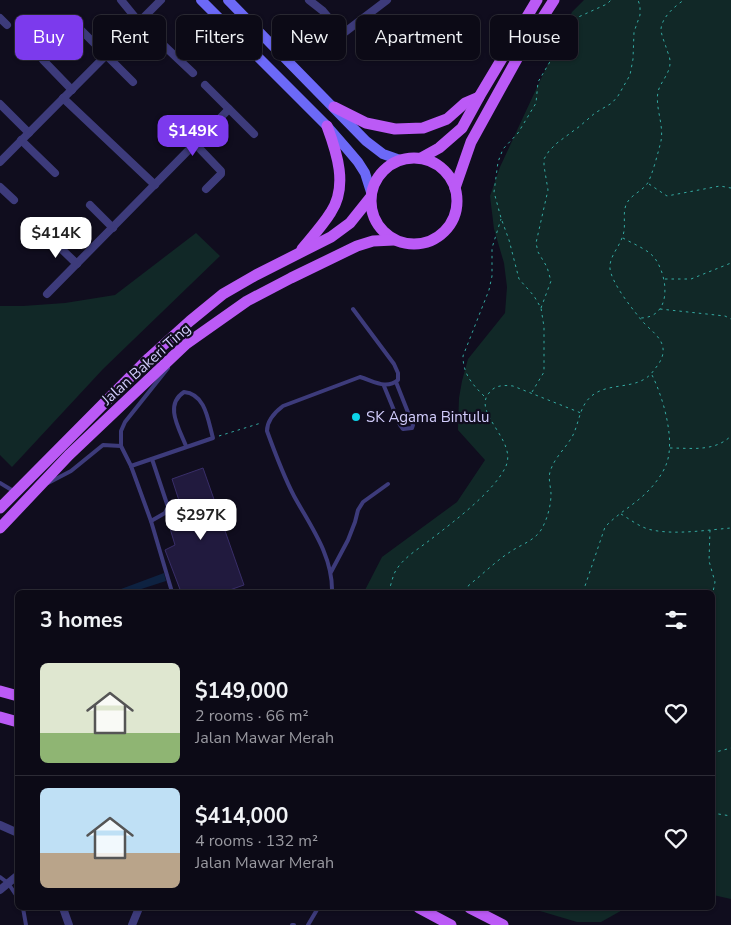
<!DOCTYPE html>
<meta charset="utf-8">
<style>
body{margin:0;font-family:"Nunito Sans",sans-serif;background:#1a1823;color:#f1f3f6;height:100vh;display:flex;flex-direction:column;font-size:19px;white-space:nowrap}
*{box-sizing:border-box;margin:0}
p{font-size:16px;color:#9a9aa1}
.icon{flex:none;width:28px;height:28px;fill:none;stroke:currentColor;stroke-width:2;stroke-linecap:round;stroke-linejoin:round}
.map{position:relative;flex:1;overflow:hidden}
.side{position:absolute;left:15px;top:590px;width:700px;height:320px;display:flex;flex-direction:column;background:#0c0a16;border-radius:8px;box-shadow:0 1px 4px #0004,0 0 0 1px #2c2b35}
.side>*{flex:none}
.banner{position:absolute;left:15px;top:15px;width:701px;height:45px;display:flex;gap:10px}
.price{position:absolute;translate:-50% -42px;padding:0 11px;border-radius:10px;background:#fff;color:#222;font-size:16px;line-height:32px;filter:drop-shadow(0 1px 2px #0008)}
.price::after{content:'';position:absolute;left:50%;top:30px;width:15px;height:11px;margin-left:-8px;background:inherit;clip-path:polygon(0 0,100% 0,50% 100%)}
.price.current{background:#7c3aed;color:#fff}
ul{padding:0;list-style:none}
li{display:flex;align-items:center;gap:15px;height:125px;padding:0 25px}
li+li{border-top:1px solid #2c2b35}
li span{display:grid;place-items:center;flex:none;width:140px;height:100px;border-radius:8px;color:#555}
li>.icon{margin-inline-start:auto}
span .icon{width:60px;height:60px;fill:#fffc;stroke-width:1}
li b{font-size:21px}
h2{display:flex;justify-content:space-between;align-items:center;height:60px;padding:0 25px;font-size:21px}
.tag{padding:0 18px;border-radius:8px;background:#0c0a16;box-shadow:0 1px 4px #0004,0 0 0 1px #2c2b35;font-size:18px;line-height:45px}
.tag.current{background:#7c3aed;color:#fff}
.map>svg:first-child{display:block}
</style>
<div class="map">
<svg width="731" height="925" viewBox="0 0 731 925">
<rect width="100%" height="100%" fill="#100d1e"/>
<g fill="#112827">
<polygon points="584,0 731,0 731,899 713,895 712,592 364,592 382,557 457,502 485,460 458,430 459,398 462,381 468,359 505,313 507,287 504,263 494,229 490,196 500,167 572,12"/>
<polygon points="196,233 220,256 103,369 12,467 0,455 0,306 23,306 65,303 115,295"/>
<polygon points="530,908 626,908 601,922 577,922"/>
</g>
<polygon fill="#0e2241" points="164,573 166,581 132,592 113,592"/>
<polygon fill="#211a3e" stroke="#392e69" points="203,468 244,585 224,592 181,592 165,550 175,545 169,525 185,519 172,479"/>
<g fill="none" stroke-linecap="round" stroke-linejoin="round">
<g stroke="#34aaa2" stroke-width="1" stroke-dasharray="2.5 4" stroke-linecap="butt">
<polyline points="649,184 667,196 720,186 731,188"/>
<path d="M623,238C633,244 650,250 656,260C669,280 671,318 640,318"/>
<polyline points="665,279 691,279 731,263"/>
<polyline points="541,308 551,281 547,267 538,252 536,243 548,190 544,166 544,159 549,151 557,143 580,126 595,113 612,103 618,96 630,75 633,59 634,32 640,15 640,6 638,0"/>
<polyline points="660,309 725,316 731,319"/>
<polyline points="532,392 544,372 544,327 541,308 534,296 519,279 509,240 501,218 494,192 498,162 503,149 518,133 536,103 538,82 551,60 560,37 568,25 574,19 607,4 611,0"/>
<path d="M484,396C472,384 463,374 463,356L489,290L492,276V248L501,219"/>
<polyline points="219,436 261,423"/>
<path d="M670,448C692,448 714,452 731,436"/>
<path d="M621,514C631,520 641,528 652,530C676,535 707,530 731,528"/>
<polyline points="710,530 709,561 715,582 712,597"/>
<path d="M389,592C390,587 392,580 394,574C401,559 417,550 430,540C452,523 495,491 506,466C517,440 472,413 489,393C495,385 503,385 513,386L581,413"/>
<path d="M465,592L469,585C483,574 496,561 510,552C520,545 534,541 541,530C547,520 551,506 551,494C551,488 548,479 550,472C554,458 565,449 572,437C578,426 579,412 586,402C603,378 638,394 654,370C658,365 662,360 663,353C665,337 647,329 639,317C630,306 612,283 610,269C609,257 618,249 622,238C627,227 622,215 626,205C630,195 641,192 647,184C652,177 659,149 661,141C664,124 655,108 658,92C660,82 671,73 670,61C670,57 667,51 666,47C664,41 661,34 661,29C662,17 675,6 684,0"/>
<path d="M583,592L605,527C618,513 636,504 649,490C655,484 663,473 666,465C676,441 663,397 652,375"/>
<polyline points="712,753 731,748"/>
<polyline points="712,813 731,816"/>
</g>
<g stroke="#3d3b7b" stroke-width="4">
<polyline points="168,368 125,422 121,431 121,446 131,466 151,521 172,592"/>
<polyline points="384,386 400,425 403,429 412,428 413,425 396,382"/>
<path d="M131,466L213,438C208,421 206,394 184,392C164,405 179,428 186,446"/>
<polyline points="0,483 15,492"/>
<polyline points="48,483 71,471 103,445 121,446"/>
<polyline points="151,521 165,513 168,507 152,459"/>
<polyline points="331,572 348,540 355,522 358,510 363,502 388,484"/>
<path d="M332,592C333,556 311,527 294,496C283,475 275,453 267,431C267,420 275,412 283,406L360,377C374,381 386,390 398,380V373L394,364L353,309"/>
<polyline points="0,877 8,883 18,898"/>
<polyline points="23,908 26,925"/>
<polyline points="292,925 294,925"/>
<polyline points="308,925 318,908"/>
</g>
<g stroke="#3d3b7b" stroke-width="8">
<polyline points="121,0 139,22 193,73"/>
<polyline points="309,0 323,11 339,30 345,32 387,0"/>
<polyline points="0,18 7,25"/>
<polyline points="80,29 133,82"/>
<polyline points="43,60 72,90"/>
<polyline points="205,85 254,134"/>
<polyline points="63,98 155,185"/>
<polyline points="0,104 29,133"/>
<polyline points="178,126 221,171 221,174 206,189"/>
<polyline points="21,140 55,173"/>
<polyline points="0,162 161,0"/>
<polyline points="0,187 14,200"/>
<polyline points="90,205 113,228"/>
<polyline points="51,239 77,264"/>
<polyline points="47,294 229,109"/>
<polyline points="0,825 18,833"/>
<polyline points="0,890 18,875"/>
<polyline points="63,908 69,925"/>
<polyline points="132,925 139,908"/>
</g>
<g stroke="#6c69f7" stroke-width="10">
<polyline points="201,0 327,126 347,149 358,162 365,173 371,192"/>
<polyline points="228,0 366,141 383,154 400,160"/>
</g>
<g stroke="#bb5af6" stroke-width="11">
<polyline points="334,107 366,123 395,129 423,128 447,119 465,103 479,97"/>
<circle cx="414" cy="201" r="43"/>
<polyline points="421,158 439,148 462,128 479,97 537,0"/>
<polyline points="455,188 471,142 523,48 554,0"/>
<path d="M302,249C312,237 323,225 331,212C348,186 337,153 327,126"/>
<polyline points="0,508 149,358 190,321 223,294 256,275 331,237 350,223 370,198"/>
<polyline points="0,528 69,455 186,344 247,301 291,278 357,246 373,241 394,240"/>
<polyline points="0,691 18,696"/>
<polyline points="0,717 18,722"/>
<polyline points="419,908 451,925"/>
<polyline points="470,908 503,925"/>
</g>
</g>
<circle fill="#0cd4e9" stroke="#100d1e" stroke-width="2" cx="356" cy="417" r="5"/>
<g text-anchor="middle" stroke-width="4.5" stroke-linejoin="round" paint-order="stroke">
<g font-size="15" fill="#d2cdfc" stroke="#100d1e">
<text transform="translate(146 364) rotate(-42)" y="5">Jalan Bakeri Ting</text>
</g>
<g font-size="15" fill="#d2cdfc" stroke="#100d1e" text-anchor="start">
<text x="366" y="422">SK Agama Bintulu</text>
</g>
</g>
</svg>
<b class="price current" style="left:193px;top:157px">$149K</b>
<b class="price" style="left:56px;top:259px">$414K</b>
<b class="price" style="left:201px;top:541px">$297K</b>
<div class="banner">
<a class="tag current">Buy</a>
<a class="tag">Rent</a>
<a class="tag">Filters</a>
<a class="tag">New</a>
<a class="tag">Apartment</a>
<a class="tag">House</a>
</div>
<section class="side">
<h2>3 homes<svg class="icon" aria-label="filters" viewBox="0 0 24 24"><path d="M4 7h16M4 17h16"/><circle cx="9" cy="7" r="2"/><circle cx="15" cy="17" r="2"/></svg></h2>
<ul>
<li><span style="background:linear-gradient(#dfe7d0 70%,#8fb573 0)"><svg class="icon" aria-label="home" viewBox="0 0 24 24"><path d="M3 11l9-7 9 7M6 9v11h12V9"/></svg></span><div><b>$149,000</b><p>2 rooms · 66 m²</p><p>Jalan Mawar Merah</p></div><svg class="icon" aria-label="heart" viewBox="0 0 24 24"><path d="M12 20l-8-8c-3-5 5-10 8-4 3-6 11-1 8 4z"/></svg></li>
<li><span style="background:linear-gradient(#bfe0f5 65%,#b9a48a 0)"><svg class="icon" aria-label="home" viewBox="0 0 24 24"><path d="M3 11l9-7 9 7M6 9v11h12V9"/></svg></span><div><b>$414,000</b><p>4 rooms · 132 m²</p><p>Jalan Mawar Merah</p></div><svg class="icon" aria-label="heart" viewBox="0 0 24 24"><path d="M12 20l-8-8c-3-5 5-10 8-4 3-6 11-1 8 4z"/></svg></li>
</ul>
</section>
</div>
